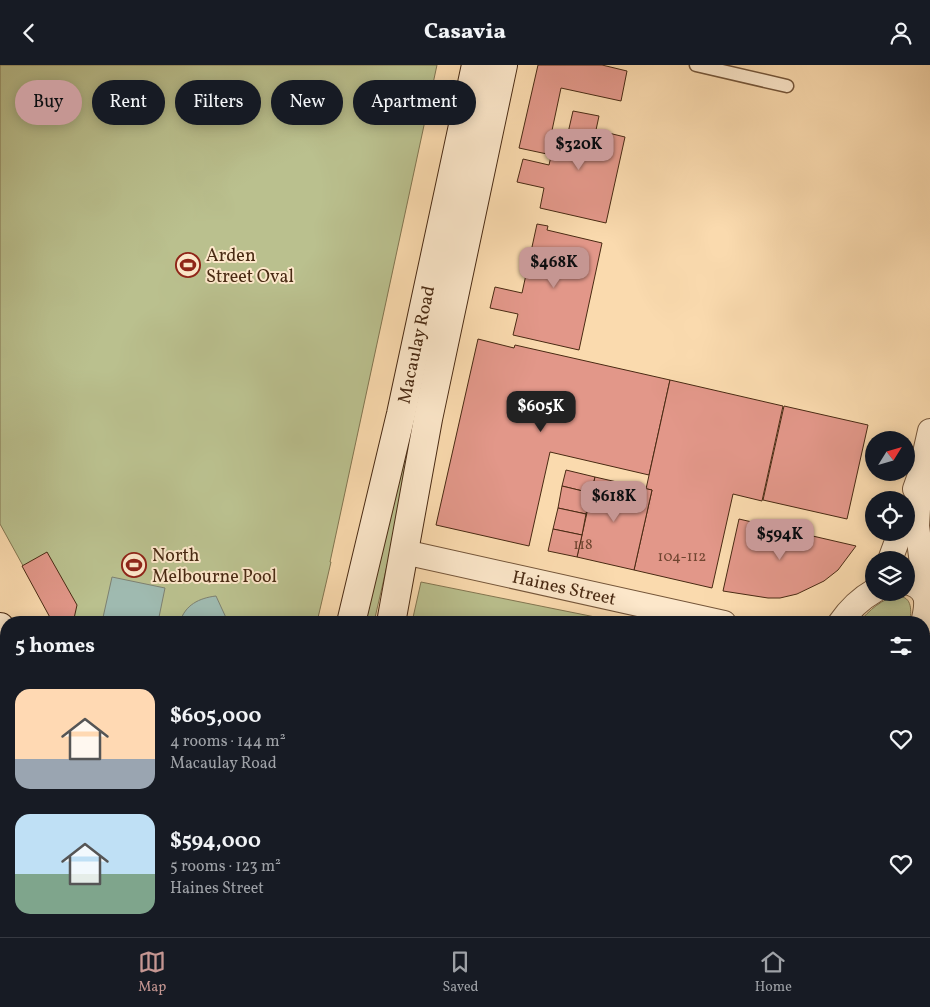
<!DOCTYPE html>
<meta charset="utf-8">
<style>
body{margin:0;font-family:Vollkorn,serif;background:#20242c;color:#f1f3f6;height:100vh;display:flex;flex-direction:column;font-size:19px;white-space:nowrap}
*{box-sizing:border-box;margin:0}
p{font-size:16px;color:#9ea1a6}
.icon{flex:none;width:28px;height:28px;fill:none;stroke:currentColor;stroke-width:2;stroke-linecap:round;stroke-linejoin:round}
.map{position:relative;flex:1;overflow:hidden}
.drawer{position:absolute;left:0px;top:551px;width:930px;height:321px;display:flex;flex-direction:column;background:#171b24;border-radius:20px 20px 0 0;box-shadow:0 2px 12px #0003}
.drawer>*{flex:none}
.guide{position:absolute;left:15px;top:15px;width:500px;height:45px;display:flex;gap:10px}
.needle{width:32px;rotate:53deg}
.tools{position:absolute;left:865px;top:366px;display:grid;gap:10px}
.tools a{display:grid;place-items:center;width:50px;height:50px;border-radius:50%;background:#171b24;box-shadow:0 2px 12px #0003;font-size:25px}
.price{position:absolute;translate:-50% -42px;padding:0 11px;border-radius:10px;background:#c59692;color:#111;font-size:16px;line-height:32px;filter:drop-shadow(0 1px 2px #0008)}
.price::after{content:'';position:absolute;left:50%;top:30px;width:15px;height:11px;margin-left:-8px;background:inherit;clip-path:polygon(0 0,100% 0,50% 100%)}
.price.selected{background:#222;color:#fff}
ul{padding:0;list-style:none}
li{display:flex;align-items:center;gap:15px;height:125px;padding:0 15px}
li span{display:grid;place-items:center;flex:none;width:140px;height:100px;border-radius:15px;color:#555}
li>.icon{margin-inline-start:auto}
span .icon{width:60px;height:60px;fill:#fffc;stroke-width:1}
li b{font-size:21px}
h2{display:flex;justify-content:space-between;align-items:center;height:60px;padding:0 15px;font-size:21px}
.pill{padding:0 18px;border-radius:22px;background:#171b24;box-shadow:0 2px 12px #0003;font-size:18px;line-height:45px}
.pill.selected{background:#c59692;color:#111}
header{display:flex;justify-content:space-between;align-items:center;height:65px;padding:0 15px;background:#171b24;font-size:22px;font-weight:800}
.tabs{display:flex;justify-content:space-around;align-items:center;height:70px;border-top:1px solid #363941;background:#171b24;font-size:14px;color:#9ea1a6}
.tabs a{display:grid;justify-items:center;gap:2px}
.tabs .selected{color:#c59692}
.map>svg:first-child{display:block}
</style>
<header><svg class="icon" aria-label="back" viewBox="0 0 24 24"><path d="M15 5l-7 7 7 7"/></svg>Casavia<svg class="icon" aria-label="person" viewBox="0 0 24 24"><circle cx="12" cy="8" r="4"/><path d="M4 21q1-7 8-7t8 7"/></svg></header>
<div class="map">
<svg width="930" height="872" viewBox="0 0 930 872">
<rect width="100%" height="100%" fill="#fadaae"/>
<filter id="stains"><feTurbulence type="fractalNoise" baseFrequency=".004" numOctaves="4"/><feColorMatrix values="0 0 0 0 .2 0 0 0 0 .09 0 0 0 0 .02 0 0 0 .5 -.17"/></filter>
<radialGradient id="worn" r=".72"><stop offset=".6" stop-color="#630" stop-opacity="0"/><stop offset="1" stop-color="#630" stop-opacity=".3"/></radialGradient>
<g fill="#bac08e" stroke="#827550">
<polygon points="0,0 437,0 330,497 331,497 317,557 54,557 0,459"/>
<polygon points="399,383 413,388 374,557 362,558"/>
<polygon points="421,517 620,557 412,557"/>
<path d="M898,531C913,532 911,546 910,557H859C869,546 882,533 898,531Z"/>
<polygon points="275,866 292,866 289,872 271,872"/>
<polygon points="468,866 479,866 483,872 457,872"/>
</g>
<g fill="#9fbab0" stroke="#7d8071">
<polygon points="112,512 165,523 158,557 102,557"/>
<path d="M216,531L228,557H180C185,540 199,533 216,531Z"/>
</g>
<g fill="#e29789" stroke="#492a13">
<polygon points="538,0 602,0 627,6 621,36 561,23 547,89 519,83"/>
<polygon points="573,46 599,51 596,65 625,72 606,158 540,143 544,123 517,117 523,94 549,100 554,78 565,81"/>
<polygon points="537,159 548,161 547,165 602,178 579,285 513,270 518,249 490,243 495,222 522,228"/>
<polygon points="478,274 514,283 515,280 670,315 649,410 550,387 529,481 436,460"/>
<polygon points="670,315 783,341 762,436 733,429 712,523 634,505 652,425 646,424"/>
<polygon points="784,341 868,360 847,454 763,435"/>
<polygon points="566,405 595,412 591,428 562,421"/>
<polygon points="595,412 652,425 634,505 577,492"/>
<polygon points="562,421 591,428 586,449 558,443"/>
<polygon points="558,443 586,449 582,470 553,464"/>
<polygon points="739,454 856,481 838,505 824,516 797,529 780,533 768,533 723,526"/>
<polygon points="553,464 582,470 577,492 548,486"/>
<polygon points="47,487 77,540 73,558 53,558 22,501"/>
<polygon points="0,669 5,677 0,680"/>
<polygon points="5,677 6,680 6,734 0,737 0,680"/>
<polygon points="6,734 6,790 0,794 0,737"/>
<polygon points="930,848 930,872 928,872 924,864 924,851"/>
<polygon points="924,864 928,872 908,872 905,866 924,866"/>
<polygon points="29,866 40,866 43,872 15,872"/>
<polygon points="40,866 116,866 119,872 43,872"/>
<polygon points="528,866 553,866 556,872 532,872"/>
<polygon points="553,866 565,866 555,871"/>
<polygon points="598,866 619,866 623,872 602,872"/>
<polygon points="619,866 641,866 644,872 623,872"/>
<polygon points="684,866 686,866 689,872 674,872"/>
<polygon points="686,866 710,866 713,872 689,872"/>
</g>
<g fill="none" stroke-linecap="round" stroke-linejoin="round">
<defs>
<polyline id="lane" points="696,0 787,21"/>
<g id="street">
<polyline points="920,410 917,461 923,506 925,530"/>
<polyline points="915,424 920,410 930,366"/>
<path id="s1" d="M404,487L724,558"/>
<polyline points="890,495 900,468"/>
<path d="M906,517C930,523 928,538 923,558"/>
<path d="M840,558C849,545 860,534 874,526"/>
<polyline points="924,587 930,583"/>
<polyline points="924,658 930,669"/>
<polyline points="924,724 930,736"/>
<polyline points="0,816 6,814"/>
<polyline points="0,850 6,848"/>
<polyline points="438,866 439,872"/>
<polyline points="497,866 500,872"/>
<polyline points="738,866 741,872"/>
</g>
<g id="secondary">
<path id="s2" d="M351,558L401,349L476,0"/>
<polyline points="391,558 428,354 503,0"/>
<polyline points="0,562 6,573"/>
<polyline points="150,866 153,872"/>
<polyline points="187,866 190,872"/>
<polyline points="253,872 257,866"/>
<polyline points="310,872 313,866"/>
</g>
</defs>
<use href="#lane" stroke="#75563a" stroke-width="15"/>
<use href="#street" stroke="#75563a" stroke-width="26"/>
<use href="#secondary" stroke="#492a13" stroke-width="30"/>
<use href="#lane" stroke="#fce7ca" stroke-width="12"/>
<use href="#street" stroke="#fce7ca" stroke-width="24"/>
<use href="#secondary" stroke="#fce7ca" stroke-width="28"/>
</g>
<defs>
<symbol id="stadium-ring" viewBox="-11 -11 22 22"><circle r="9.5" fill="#fce7ca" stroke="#8f2418" stroke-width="1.5"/><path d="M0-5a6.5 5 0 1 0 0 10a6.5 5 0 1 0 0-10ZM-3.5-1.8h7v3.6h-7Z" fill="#8f2418"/></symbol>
</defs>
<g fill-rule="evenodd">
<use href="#stadium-ring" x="174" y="186" width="28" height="28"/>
<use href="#stadium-ring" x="120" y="486" width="28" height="28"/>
</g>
<g text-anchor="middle" stroke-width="4" stroke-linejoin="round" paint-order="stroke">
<g font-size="15" fill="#6f4530">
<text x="583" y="484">118</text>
<text x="682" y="496">104-112</text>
</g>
<g font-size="18" fill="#492a13" stroke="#fce7ca" text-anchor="start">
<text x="206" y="196">Arden<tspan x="206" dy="21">Street Oval</tspan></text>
<text x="152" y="496">North<tspan x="152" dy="21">Melbourne Pool</tspan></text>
</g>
<g font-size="18" fill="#492a13" stroke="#fce7ca">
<text dy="6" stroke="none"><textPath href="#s2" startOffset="286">Macaulay Road</textPath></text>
<text dy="6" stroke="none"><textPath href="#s1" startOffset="164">Haines Street</textPath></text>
</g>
</g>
<rect width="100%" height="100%" filter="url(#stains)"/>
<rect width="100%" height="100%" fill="url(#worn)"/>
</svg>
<div class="tools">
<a><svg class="needle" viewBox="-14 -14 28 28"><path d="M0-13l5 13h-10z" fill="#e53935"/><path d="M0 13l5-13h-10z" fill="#9ea1a6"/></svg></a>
<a><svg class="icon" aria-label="locate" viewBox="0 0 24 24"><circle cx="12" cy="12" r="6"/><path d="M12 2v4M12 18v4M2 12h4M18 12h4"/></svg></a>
<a><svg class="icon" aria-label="layers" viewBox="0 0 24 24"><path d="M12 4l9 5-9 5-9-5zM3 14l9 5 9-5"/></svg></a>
</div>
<b class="price" style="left:579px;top:106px">$320K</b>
<b class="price" style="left:554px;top:224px">$468K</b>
<b class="price selected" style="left:541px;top:368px">$605K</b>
<b class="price" style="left:614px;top:458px">$618K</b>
<b class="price" style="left:780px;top:496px">$594K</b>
<div class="guide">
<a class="pill selected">Buy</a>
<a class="pill">Rent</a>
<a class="pill">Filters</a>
<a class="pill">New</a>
<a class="pill">Apartment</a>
</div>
<section class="drawer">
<h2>5 homes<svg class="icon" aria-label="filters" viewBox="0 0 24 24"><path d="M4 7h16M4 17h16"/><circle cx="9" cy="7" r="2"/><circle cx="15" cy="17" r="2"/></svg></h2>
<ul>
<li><span style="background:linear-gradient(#ffd9b3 70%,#9aa5b1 0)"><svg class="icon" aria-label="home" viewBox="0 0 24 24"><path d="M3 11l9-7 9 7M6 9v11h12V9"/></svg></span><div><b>$605,000</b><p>4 rooms · 144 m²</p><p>Macaulay Road</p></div><svg class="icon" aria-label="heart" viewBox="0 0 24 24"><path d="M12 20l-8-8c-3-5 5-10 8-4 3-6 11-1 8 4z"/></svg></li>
<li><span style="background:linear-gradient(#bfe0f5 60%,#7fa58c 0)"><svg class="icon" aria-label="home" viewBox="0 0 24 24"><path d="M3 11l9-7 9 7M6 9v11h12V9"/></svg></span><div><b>$594,000</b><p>5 rooms · 123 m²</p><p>Haines Street</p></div><svg class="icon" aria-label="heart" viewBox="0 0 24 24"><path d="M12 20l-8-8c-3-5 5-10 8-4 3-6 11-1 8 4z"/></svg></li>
</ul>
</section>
</div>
<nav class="tabs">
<a class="selected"><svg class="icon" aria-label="map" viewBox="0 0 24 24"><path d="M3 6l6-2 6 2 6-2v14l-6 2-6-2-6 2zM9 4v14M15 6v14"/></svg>Map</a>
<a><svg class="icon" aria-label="saved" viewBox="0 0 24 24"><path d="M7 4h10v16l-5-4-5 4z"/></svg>Saved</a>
<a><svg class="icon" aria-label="home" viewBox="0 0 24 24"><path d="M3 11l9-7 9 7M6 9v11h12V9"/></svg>Home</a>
</nav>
